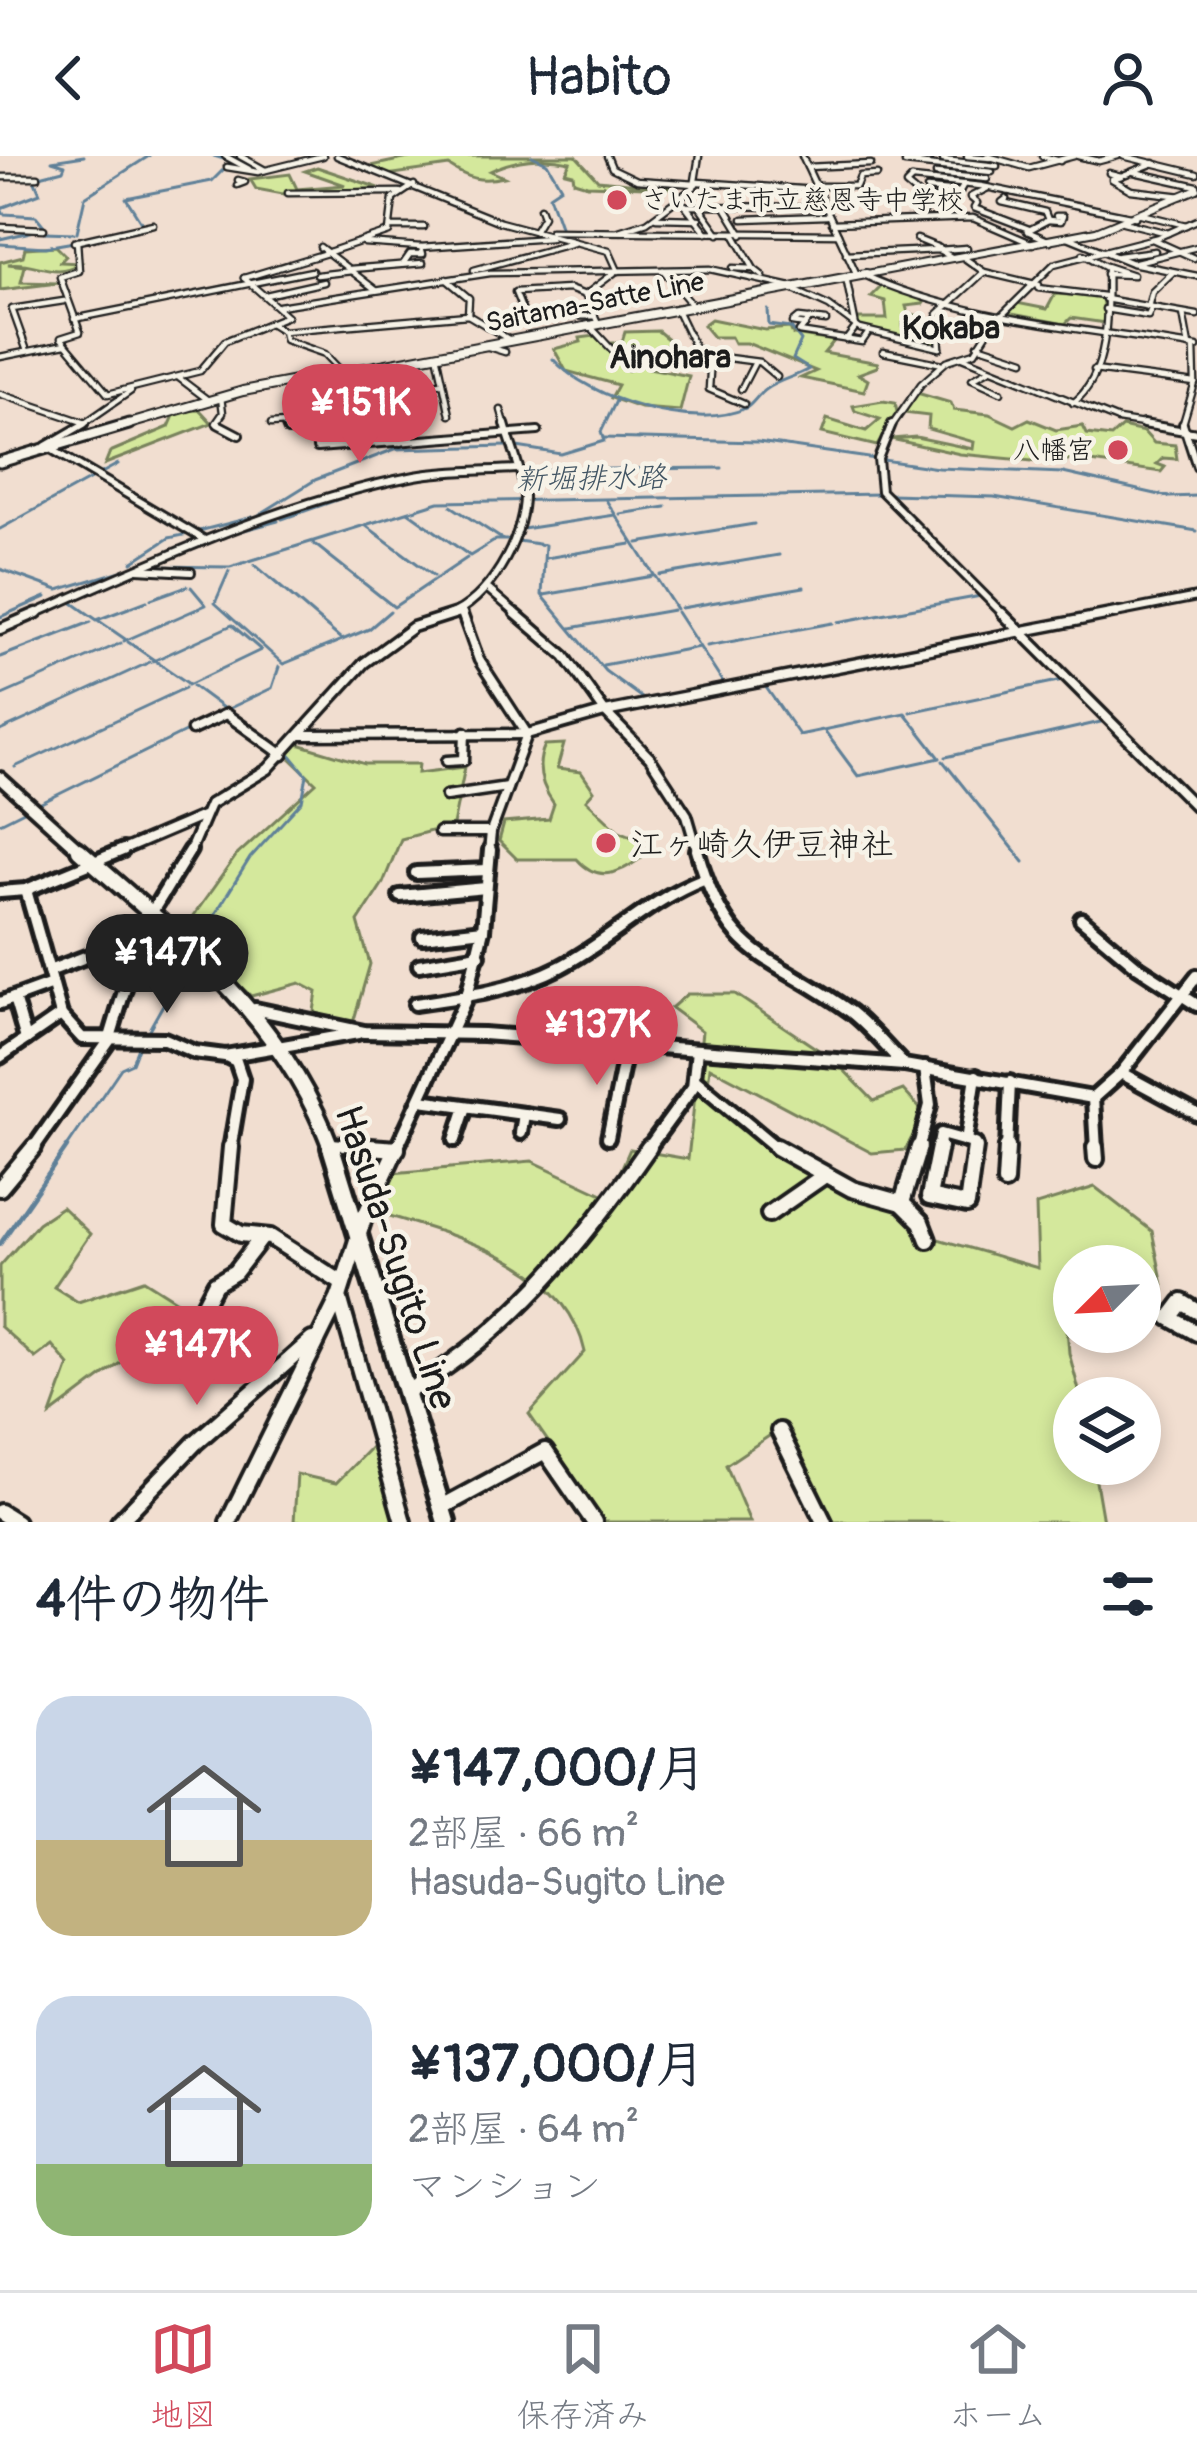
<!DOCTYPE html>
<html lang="ja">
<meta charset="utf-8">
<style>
body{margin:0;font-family:Pangolin,"Klee One",sans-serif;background:#f6f6f7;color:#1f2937;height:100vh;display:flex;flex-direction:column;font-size:45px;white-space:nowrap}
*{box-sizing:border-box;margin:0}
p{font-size:39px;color:#747a83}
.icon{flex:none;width:66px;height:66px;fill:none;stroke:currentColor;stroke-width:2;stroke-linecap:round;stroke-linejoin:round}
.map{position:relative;height:1366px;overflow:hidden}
.panel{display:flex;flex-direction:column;background:#fff;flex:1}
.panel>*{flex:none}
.needle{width:78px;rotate:246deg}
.controls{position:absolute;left:1053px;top:1089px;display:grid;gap:24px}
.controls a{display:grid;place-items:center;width:108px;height:108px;border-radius:50%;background:#fff;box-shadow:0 6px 18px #0003;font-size:60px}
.price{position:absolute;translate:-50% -102px;padding:0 27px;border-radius:42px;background:#d1495b;color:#fff;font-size:39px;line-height:78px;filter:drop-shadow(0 3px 6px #0008)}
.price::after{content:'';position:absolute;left:50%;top:72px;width:36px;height:27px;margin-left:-18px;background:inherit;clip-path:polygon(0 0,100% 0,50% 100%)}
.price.active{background:#222;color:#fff}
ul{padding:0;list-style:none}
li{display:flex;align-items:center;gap:36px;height:300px;padding:0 36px}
li span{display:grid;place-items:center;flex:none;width:336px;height:240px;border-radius:36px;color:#555}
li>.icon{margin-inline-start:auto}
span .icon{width:144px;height:144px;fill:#fffc;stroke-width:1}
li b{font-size:51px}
h2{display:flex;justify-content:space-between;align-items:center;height:144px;padding:0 36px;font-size:51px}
header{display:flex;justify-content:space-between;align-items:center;height:156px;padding:0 36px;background:#fff;font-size:54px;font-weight:600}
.tab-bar{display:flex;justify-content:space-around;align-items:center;height:168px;border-top:3px solid #e0e1e3;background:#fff;font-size:33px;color:#747a83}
.tab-bar a{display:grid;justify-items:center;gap:6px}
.tab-bar .active{color:#d1495b}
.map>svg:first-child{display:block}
</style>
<header><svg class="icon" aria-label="back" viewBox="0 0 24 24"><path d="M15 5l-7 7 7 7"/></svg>Habito<svg class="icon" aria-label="person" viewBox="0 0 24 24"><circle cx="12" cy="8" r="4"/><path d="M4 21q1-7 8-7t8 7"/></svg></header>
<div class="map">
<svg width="1197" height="1366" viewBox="0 0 1197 1366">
<rect width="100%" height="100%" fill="#f1ded0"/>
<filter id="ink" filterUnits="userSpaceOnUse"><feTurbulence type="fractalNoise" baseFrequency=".00833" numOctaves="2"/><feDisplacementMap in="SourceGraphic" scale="24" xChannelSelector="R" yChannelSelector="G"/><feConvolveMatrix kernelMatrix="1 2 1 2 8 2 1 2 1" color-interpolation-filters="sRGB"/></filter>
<g filter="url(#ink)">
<g fill="#d4e89c" stroke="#78825c" stroke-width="3">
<path d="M418,0H576L598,24L676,32L587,29L574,25L573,18L565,16L570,6C543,0 514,3 490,15L504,21C480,26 469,23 449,10L387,19L366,11Z"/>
<polygon points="317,11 379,32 283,38 256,33 250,23 290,18 297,33 345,29 305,15"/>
<path d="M56,90L66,100L60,106L80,107C52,124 37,104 8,108L25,110L21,126L58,127L0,134V106L23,100L25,92Z"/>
<polygon points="883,129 928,140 923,148 906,150 908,157 923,161 903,167 903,173 936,179 938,190 858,170 857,163 887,163 885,145 871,141"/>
<polygon points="1055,138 1102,141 1105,167 1071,162 1065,168 1001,156 1017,147 1047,153"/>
<polygon points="711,163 765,174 790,172 793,179 834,185 824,197 878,207 877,211 858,218 868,224 864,235 801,222 816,215 747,187 734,187 731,181 713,181 703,169"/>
<polygon points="658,175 670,185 649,212 689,220 680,255 640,252 611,242 618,229 566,215 554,193 581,186 580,182 595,180 603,188 622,186 625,176"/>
<polygon points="917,237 951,247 954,254 989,258 1015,270 1029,263 1056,274 1083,270 1087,278 1111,281 1122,271 1144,276 1154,287 1175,289 1177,303 1163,302 1157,308 1165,311 1161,316 1070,303 1064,308 960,298 891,283 916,281 973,293 974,286 928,273 929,260 904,257"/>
<polygon points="883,245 895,247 897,256 877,290 822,277 827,263 866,275 880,263 855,255 853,250"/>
<polygon points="200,254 212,267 105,308 110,296 169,271 176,255"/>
<polygon points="298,588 365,608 419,608 418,617 465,611 453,669 401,683 383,727 358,766 370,808 353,867 313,862 317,836 300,827 251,840 182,776 236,700 316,627 288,600"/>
<path d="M564,588L557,613L581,616L594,635L586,644L619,675L639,683L641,702C618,719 597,726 577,703H517L499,685L504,667L549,663L554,648C541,630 535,610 545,589Z"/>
<path d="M687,838H735L835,905L874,945L903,934L925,958L905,994L872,997L710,911L707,937L827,1024L904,1049L931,1081L1038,1112L1036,1049L1095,1031L1152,1075L1164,1134L1140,1163V1110H1074V1148L1065,1145L1069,1197L1081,1242H1074V1308H1093L1103,1366H831L781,1272L726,1309L750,1366H604L529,1258L585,1196C565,1102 450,1080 371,1054L392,1017L532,1005L609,1041L630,993L688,1003L702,875L671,852Z"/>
<polygon points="62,1051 90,1078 54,1131 78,1146 144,1124 185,1150 211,1178 164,1174 51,1259 69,1209 52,1189 35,1202 0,1170 0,1110 38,1067"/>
<polygon points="375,1287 396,1366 294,1366 297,1318 336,1327"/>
</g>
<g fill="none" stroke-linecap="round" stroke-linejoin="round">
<g stroke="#5f8098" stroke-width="3">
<polyline points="214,0 227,4"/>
<polyline points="532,0 547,7 561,31 549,39 560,70"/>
<polyline points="40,20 63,14 65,9 52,5 84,0"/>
<polyline points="34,23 40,37 1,52 4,58 36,60 45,71"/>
<polyline points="143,69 126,42 212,25 224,13"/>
<polyline points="44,76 74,77"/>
<polyline points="77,76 85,41 149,0"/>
<polyline points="0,83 39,74"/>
<polyline points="0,88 45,91 74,86"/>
<path d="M553,203C588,243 695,276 746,252C753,248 758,238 766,233C779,224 795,221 809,213L793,203L801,185L791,172L769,169L768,154"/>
<polyline points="603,282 758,286 938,312 1063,317 1169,341 1197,340"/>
<polyline points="517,291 561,298 604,285 601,276 616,245"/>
<polyline points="523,314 722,312"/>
<polyline points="890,338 994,341 1197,375"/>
<polyline points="606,344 676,453"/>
<polyline points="451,350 502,383"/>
<polyline points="408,356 470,400 496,384 510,384"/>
<polyline points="620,358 666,351"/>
<polyline points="282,363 365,334"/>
<polyline points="365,369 434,420"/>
<polyline points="0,373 118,308"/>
<polyline points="523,373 615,359"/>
<polyline points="195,376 257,360 315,324 395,293 507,290"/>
<polyline points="520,376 518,385 545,389 542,439 605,515 646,545"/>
<polyline points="233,377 278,365"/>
<polyline points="313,387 394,451 467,402"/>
<polyline points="638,387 754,368"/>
<polyline points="546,402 631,388"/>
<polyline points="132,406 169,382 188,378"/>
<polyline points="255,409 341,483"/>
<polyline points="151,410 230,411 439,346 880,338"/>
<polyline points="0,413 58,434 141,409"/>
<polyline points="229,415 215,447 283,508 369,473 390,455"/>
<polyline points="660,419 779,399"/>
<polyline points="544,439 653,420"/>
<polyline points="151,443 187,430"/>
<polyline points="70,445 97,464 147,445"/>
<polyline points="681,452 804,431"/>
<polyline points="677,456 725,530"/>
<polyline points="0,461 46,441"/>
<polyline points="99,465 125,483"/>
<polyline points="838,466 981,440"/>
<polyline points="571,472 673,454"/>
<polyline points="124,485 206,449 191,431"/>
<polyline points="128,486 189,528"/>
<polyline points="707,490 833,467"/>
<polyline points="0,501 91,466"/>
<polyline points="153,505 232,469 261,494 188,529"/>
<polyline points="603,509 699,491"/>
<polyline points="193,530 227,555"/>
<polyline points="765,530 799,579 905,557 940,602 858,620 824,574"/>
<polyline points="0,540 121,487"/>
<polyline points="226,554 272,532 279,511"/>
<polyline points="910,556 1063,524"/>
<polyline points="0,575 150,506"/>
<polyline points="946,601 1105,565"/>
<polyline points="943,605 1024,706"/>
<polyline points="15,611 185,532"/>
<polyline points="39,648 189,574"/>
<polyline points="0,667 26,654"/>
<polyline points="196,789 250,702 302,645 307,619 288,596"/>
<polyline points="147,877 190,801"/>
<polyline points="65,994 121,912 132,907 141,884"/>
</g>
<polyline stroke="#5f8098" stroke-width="4.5" points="0,1088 67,991"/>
<defs>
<g id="minor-far4">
<polyline points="225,0 249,13"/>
<polyline points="240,0 265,14"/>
<polyline points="337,0 500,66 609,95 618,115"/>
<polyline points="607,0 612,12 637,24 696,28"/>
<polyline points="802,0 857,119"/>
<polyline points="967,0 991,2"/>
<polyline points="987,0 1029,12 1074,0"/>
<polyline points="1042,0 1060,5"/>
<polyline points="1078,0 1099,5 1118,0"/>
<polyline points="1123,0 1197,18"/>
<polyline points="930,2 905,7 992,16"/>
<polyline points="943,4 997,10"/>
<polyline points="227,11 258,16 323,0"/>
<polyline points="807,11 871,8"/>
<polyline points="1134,16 1197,30"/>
<polyline points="1109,17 1121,20 1154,7"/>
<polyline points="936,18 987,23"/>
<polyline points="1121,20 1112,23 1131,34 1182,40"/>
<polyline points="0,21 38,21"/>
<polyline points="912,23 981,30 1135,61"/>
<polyline points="912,23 906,29 931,50 918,60"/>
<polyline points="698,26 816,34"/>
<polyline points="237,29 245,26 238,24"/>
<polyline points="814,30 856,30 860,20 877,19"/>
<polyline points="988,32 970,41 977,47 974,52 1029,73"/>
<polyline points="927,33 960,36"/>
<polyline points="288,37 400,36"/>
<polyline points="926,43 956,42 964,28"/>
<polyline points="1006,43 1002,46 1045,56 1048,64 1027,75 1050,85"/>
<polyline points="685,49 707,77"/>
<polyline points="686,50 823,51"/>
<polyline points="699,50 719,78"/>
<polyline points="725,51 742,79"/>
<polyline points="1141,58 1186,69"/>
<polyline points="656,62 699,63"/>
<polyline points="743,63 827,60"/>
<polyline points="1048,64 1061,65 1063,60 1056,60"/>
<polyline points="1123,66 1168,77"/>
<polyline points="832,67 973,62 1033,88"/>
<polyline points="0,71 44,73"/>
<polyline points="391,71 424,71"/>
<polyline points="534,75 543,60 540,52"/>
<polyline points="550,75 838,78"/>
<polyline points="619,75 647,66 694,31 699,0"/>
<polyline points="734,78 754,113"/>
<polyline points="1068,81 1132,107 1197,120"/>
<polyline points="917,83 939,92"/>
<polyline points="1152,83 1194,102"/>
<polyline points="77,85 79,115 60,121 80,176 61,182 108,238 200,215 225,185 287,160 244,122"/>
<polyline points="74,86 153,68"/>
<polyline points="364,87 421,91 550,82"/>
<polyline points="320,91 376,134"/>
<polyline points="939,94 967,92"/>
<polyline points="329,96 389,76 393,43 414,29"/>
<polyline points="846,98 939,94 953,102"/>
<polyline points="1118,100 1155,95"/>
<polyline points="963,101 984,116 1039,129"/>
<polyline points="1132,107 1197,91"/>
<polyline points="403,108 410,98 423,98 421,91"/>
<polyline points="1106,110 1133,119 1106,118"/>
<polyline points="733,112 754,113 763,120"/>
<polyline points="350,113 423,107"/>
<polyline points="474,114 573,87"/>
<polyline points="663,114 692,149"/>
<path d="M862,118C958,164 1092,173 1197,191"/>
<polyline points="317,119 352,115"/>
<polyline points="846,121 856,171 846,184"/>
<polyline points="244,122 330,96"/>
<polyline points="446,123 469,142 468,159"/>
<polyline points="787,131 829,150 860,173 940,192"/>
<polyline points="1038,132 1104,140"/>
<polyline points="266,139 324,126"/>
<polyline points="585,139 614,117"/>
<polyline points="1105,143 1197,159"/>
<polyline points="279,150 490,117 710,113 791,131"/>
<polyline points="1148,151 1152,136 1173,116"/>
<polyline points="676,152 698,198 759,206 777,221"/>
<polyline points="1105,153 1148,160 1152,151"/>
<polyline points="1183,157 1189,190"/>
<polyline points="594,160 525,161 515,136 569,133 585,139 598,167"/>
<polyline points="74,163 312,115"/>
<polyline points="810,163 799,176 862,186 869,176"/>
<polyline points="270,167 283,175 285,184 325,198 342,216"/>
<polyline points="589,169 628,211"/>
<polyline points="805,169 793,167 799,162 826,165"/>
<polyline points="283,175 468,159 510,184"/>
<polyline points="482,189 505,196"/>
<polyline points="978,189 1024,204"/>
<polyline points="940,192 938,158 984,116"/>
<polyline points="27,195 12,153 64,145"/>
<polyline points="883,196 943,208"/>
<polyline points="437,198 450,259"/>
<polyline points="711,200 709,233 744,248"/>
<polyline points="0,201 65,188"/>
<polyline points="963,201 1118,264 1162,271"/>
<polyline points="391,206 399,271"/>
<polyline points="990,213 972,223 1001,236"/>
<polyline points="1094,214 1195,227"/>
<polyline points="317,221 317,271"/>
<polyline points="179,222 208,244"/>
<polyline points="394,231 443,227"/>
<polyline points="741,233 755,206"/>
<polyline points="0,238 86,267"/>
<polyline points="221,241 223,257 216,267 224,271"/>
<path d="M1073,247C1110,219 1108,153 1107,111L1083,98"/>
<polyline points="501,254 506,271"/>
<polyline points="271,268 316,265"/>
<polyline points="79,271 131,235"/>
<polyline points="891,271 921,228 947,205 975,196 993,168 1054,108 1159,81 1197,64"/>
<polyline points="1182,271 1195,227 1194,191"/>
</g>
<g id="minor-far3">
<polyline points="84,268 46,290 203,383"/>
<polyline points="218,268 239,279"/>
<polyline points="285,268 288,275 316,273"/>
<polyline points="317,268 317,292 538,275"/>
<polyline points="399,268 401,286"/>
<polyline points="892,268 878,303 881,335 1005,460"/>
<polyline points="1143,268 1197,277"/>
<polyline points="1183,268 1197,311"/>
<polyline points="138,413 191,416"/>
<polyline points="489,434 519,460"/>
<polyline points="462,455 463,460"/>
<path d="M30,460C154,405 280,346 415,320C448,314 483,315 517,313"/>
<path d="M447,460C488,446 523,384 524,341C524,319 511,290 505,268"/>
<polyline points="1100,460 1197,441"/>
</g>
<g id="minor-far2">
<polyline points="462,457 479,504 527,578 491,676 489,697"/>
<polyline points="515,457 565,500 605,556 650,602 687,659 698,697"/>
<polyline points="1002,457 1197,652"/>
<polyline points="0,473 37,457"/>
<polyline points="192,574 226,558 283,599"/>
<polyline points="301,579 527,578 605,556 1116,457"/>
<polyline points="447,605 464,604 465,576"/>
<polyline points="446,640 507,631"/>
<polyline points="439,676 491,676"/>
<polyline points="116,697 203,660"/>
<polyline points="189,697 210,648 268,613 364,507 413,471 457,457"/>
</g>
<g id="minor-far1">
<path d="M697,694C729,807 767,795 851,856C870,871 887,892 904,909"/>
<polyline points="416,717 488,714"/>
<polyline points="26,734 49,815"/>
<polyline points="0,736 26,734 123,694"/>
<polyline points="400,740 486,732"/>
<polyline points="1081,763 1138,811 1197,849"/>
<polyline points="140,780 49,815 61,859 82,882 164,883 194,896 225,900 358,877"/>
<polyline points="422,781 483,774"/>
<polyline points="419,809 479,799"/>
<polyline points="14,842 26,883"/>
<polyline points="0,847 52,828"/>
<path d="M415,848C464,841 515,834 560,811C610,785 649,744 703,723"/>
<polyline points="255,853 364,876 483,878 904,909 1093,942 1121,917 1197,820"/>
<polyline points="226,900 236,905 242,923 230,994"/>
<polyline points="0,901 61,859"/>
<polyline points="1121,917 1197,958"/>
<polyline points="695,924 779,994"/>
<polyline points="1093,942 1096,994"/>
<polyline points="421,944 560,963"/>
<polyline points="521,977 524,958"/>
<polyline points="608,982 627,890"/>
<polyline points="455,984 466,951"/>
<polyline points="966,985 975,988 974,994"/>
<polyline points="966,985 976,920"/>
<polyline points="331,988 397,993"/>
<polyline points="32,994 109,885 144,769 190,694"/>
<polyline points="396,994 467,840 483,774 490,694"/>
<polyline points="647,994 693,931 697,894"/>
<polyline points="918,994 930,949 925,912"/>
<polyline points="938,994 941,978 966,985"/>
<polyline points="1007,994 1010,926"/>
</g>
<g id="minor">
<polyline points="231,991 224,1068 241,1078 270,1081 342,1127"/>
<polyline points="370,991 397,993"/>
<polyline points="776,991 852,1033 902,1047"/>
<polyline points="919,991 902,1047 921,1066 928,1084"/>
<polyline points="939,991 929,1041 967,1049 975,991"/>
<polyline points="1095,991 1096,1003"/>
<polyline points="1005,1026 1007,991"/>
<polyline points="0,1032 34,991"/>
<polyline points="769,1058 825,1019"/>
<polyline points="262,1081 235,1116 215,1128 205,1147 208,1166 266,1222"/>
<polyline points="339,1141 403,1366"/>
<polyline points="1197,1155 1182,1146 1170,1162 1197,1177"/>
<path d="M406,1236C508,1179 583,1086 649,991"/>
<polyline points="779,1275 824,1366"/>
<polyline points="442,1351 545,1295 594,1366"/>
<polyline points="0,1356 16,1366"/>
<polyline points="119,1366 195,1287 312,1184"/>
<polyline points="228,1366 339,1141 364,1062 397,991"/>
</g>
<polyline id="major-far5" points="851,121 1096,75 1197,33"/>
<polyline id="major-far4" points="119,271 243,235 866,118"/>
<polyline id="major-far3" points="0,306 129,268"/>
<polyline id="major-far2" points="0,622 83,697"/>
<path id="major-far1" d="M79,694C183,787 281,858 332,994"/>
<polyline id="major" points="331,991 446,1366"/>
</defs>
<use href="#minor-far4" stroke="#1c1c1c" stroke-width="9"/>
<use href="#minor-far3" stroke="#1c1c1c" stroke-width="12"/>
<use href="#minor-far2" stroke="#1c1c1c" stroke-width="15"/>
<use href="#minor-far1" stroke="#1c1c1c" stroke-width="20"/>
<use href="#minor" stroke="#1c1c1c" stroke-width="22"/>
<use href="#major-far5" stroke="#1c1c1c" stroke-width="10"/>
<use href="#major-far4" stroke="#1c1c1c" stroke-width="12"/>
<use href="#major-far3" stroke="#1c1c1c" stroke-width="15"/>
<use href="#major-far2" stroke="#1c1c1c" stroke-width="18"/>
<use href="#major-far1" stroke="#1c1c1c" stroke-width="22"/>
<use href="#major" stroke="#1c1c1c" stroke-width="26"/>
<use href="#minor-far4" stroke="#f7f3e8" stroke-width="4.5"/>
<use href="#minor-far3" stroke="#f7f3e8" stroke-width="6"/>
<use href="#minor-far2" stroke="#f7f3e8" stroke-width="8"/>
<use href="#minor-far1" stroke="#f7f3e8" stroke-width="10"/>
<use href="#minor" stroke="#f7f3e8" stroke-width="14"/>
<use href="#major-far5" stroke="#f7f3e8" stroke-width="6"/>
<use href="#major-far4" stroke="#f7f3e8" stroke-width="8"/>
<use href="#major-far3" stroke="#f7f3e8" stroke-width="9"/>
<use href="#major-far2" stroke="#f7f3e8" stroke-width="10"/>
<use href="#major-far1" stroke="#f7f3e8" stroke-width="14"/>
<use href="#major" stroke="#f7f3e8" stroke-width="16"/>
</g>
</g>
<g fill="#d1495b" stroke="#f7f3e8" stroke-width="4.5">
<circle cx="617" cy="44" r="12"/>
<circle cx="1118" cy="294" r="12"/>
<circle cx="606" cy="687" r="12"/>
</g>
<g text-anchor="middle" stroke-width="9" stroke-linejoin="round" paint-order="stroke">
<g font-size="27" fill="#1c1c1c" stroke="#f7f3e8" text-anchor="start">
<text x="641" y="53">さいたま市立慈恩寺中学校</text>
<text x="1094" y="303" text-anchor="end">八幡宮</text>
</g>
<g font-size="27" fill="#1c1c1c" stroke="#f7f3e8">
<text transform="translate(595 146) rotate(-11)" y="9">Saitama-Satte Line</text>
</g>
<g font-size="30" font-style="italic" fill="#435664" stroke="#f7f3e8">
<text transform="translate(591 322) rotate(-1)" y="10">新堀排水路</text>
</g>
<g font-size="33" font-weight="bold" fill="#1c1c1c" stroke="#f7f3e8">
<text x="951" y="183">Kokaba</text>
<text x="670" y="212">Ainohara</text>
</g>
<g font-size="33" fill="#1c1c1c" stroke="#f7f3e8" text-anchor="start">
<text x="630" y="699">江ヶ崎久伊豆神社</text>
</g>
<g font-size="39" fill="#1c1c1c" stroke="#f7f3e8">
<text transform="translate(397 1101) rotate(72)" y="14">Hasuda-Sugito Line</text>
</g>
</g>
</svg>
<div class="controls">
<a><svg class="needle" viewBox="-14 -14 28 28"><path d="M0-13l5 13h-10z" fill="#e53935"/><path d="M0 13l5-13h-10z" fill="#747a83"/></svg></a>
<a><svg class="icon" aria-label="layers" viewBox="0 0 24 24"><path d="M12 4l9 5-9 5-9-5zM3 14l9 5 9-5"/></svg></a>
</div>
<b class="price" style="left:360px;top:310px">¥151K</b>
<b class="price active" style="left:167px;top:860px">¥147K</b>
<b class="price" style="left:597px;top:932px">¥137K</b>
<b class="price" style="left:197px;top:1252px">¥147K</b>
</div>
<section class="panel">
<h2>4件の物件<svg class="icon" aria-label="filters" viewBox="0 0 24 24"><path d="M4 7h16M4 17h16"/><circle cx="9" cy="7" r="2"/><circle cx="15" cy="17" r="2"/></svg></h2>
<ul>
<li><span style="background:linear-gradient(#c9d6e8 60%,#c2b280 0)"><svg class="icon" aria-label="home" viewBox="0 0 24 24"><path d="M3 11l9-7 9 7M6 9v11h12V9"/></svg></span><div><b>¥147,000/月</b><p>2部屋 · 66 m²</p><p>Hasuda-Sugito Line</p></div></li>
<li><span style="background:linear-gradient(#c9d6e8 70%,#8fb573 0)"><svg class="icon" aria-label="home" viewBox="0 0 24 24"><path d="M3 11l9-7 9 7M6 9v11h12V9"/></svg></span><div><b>¥137,000/月</b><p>2部屋 · 64 m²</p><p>マンション</p></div></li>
</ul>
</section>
<nav class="tab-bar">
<a class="active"><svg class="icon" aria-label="map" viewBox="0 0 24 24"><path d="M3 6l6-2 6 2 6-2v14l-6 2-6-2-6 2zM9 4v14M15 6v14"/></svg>地図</a>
<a><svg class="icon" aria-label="saved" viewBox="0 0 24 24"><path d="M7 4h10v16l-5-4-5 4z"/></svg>保存済み</a>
<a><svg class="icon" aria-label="home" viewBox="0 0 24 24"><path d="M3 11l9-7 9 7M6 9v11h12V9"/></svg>ホーム</a>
</nav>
